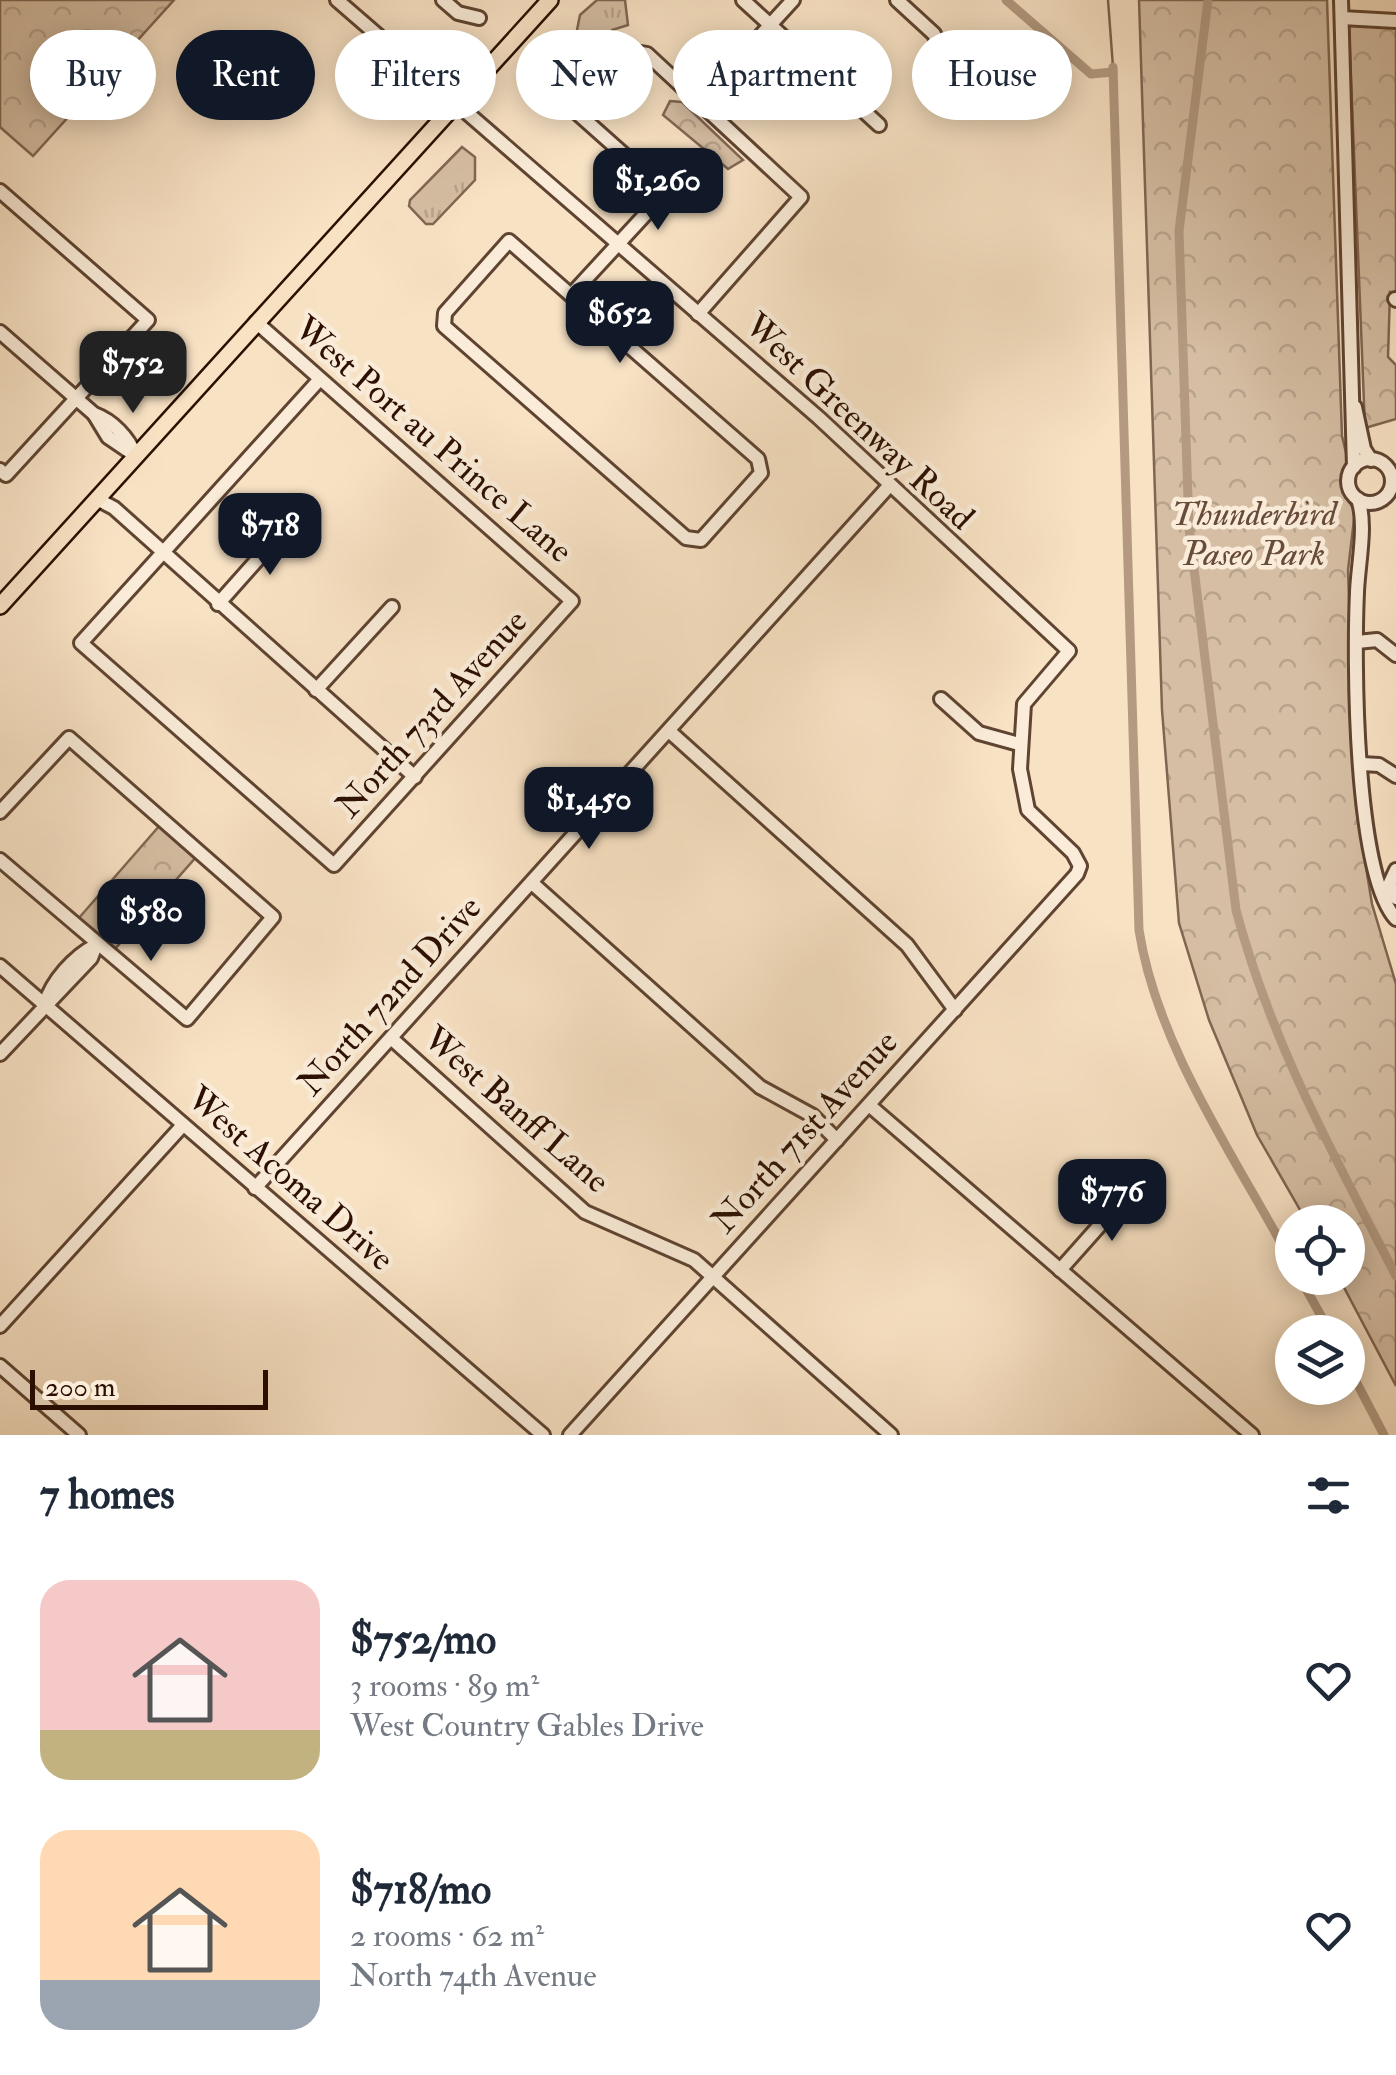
<!DOCTYPE html>
<meta charset="utf-8">
<style>
body{margin:0;font-family:"IM FELL Double Pica",serif;background:#f6f6f7;color:#1f2937;height:100vh;display:flex;flex-direction:column;font-size:38px;white-space:nowrap}
*{box-sizing:border-box;margin:0}
p{font-size:32px;color:#747a83}
.icon{flex:none;width:55px;height:55px;fill:none;stroke:currentColor;stroke-width:2;stroke-linecap:round;stroke-linejoin:round}
.map{position:relative;height:1435px;overflow:hidden}
.drawer{display:flex;flex-direction:column;background:#fff;flex:1}
.drawer>*{flex:none}
.banner{position:absolute;left:30px;top:30px;width:1338px;height:90px;display:flex;gap:20px}
.buttons{position:absolute;left:1275px;top:1205px;display:grid;gap:20px}
.buttons a{display:grid;place-items:center;width:90px;height:90px;border-radius:50%;background:#fff;box-shadow:0 5px 25px #0003;font-size:50px}
.scale{position:absolute;left:30px;bottom:25px;width:238px;box-sizing:border-box;padding-left:10px;border:5px solid #2c0f00;border-top:0;font-size:28px;line-height:35px;white-space:nowrap;color:#2c0f00;-webkit-text-stroke:8px #faecd9;paint-order:stroke}
.price{position:absolute;translate:-50% -85px;padding:0 22px;border-radius:20px;background:#111827;color:#fff;font-size:32px;line-height:65px;filter:drop-shadow(0 2px 5px #0008)}
.price::after{content:'';position:absolute;left:50%;top:60px;width:30px;height:22px;margin-left:-15px;background:inherit;clip-path:polygon(0 0,100% 0,50% 100%)}
.price.active{background:#222;color:#fff}
ul{padding:0;list-style:none}
li{display:flex;align-items:center;gap:30px;height:250px;padding:0 40px}
li span{display:grid;place-items:center;flex:none;width:280px;height:200px;border-radius:30px;color:#555}
li>.icon{margin-inline-start:auto}
span .icon{width:120px;height:120px;fill:#fffc;stroke-width:1}
li b{font-size:42px}
h2{display:flex;justify-content:space-between;align-items:center;height:120px;padding:0 40px;font-size:42px}
.tag{padding:0 35px;border-radius:45px;background:#fff;box-shadow:0 5px 25px #0003;font-size:35px;line-height:90px}
.tag.active{background:#111827;color:#fff}
.map>svg:first-child{display:block}
</style>
<div class="map">
<svg width="1396" height="1435" viewBox="0 0 1396 1435">
<defs>
<pattern id="grass-tufts" width="24" height="20" patternUnits="userSpaceOnUse" patternTransform="scale(2.5)"><rect width="24" height="20" fill="#d5bea3"/><path d="M3 7l-1-3M5 7V3M7 7l1-3M15 17l-1-3M17 17v-4M19 17l1-3" fill="none" stroke="#b7a28b"/></pattern>
<pattern id="park-crowns" width="20" height="18" patternUnits="userSpaceOnUse" patternTransform="scale(2.5)"><rect width="20" height="18" fill="#d5bea3"/><path d="M2 6a3 3 0 1 1 6 0M12 15a3 3 0 1 1 6 0" fill="none" stroke="#b7a28b"/></pattern>
</defs>
<rect width="100%" height="100%" fill="#f8e2c4"/>
<filter id="stains"><feTurbulence type="fractalNoise" baseFrequency=".002" numOctaves="4"/><feColorMatrix values="0 0 0 0 .2 0 0 0 0 .09 0 0 0 0 .02 0 0 0 .5 -.17"/></filter>
<radialGradient id="worn" r=".72"><stop offset=".6" stop-color="#630" stop-opacity="0"/><stop offset="1" stop-color="#630" stop-opacity=".3"/></radialGradient>
<g fill="url(#grass-tufts)" stroke="#806652" stroke-width="2.5">
<polygon points="597,0 625,0 628,25 612,30 601,50 588,46 576,35 580,15"/>
<polygon points="462,147 475,157 475,180 433,224 426,224 409,206 410,200"/>
</g>
<g fill="url(#park-crowns)" stroke="#806652" stroke-width="2.5">
<polygon points="0,0 174,0 33,156 0,127"/>
<path d="M1139,0H1327L1342,436L1348,461C1337,483 1342,492 1355,511L1348,570L1356,806L1372,904L1396,984V1386L1339,1278H1348V1222H1307L1257,1135L1209,1020L1179,923L1162,710Z"/>
<polygon points="1353,23 1396,27 1396,294 1390,292 1388,357 1396,365 1396,419 1365,428 1349,28"/>
<polygon points="670,101 682,102 743,160 728,169 663,115"/>
<polygon points="161,824 197,856 114,950 78,919"/>
</g>
<polygon fill="#d5bea3" stroke="#806652" stroke-width="2.5" points="106,32 122,47 99,72 83,57"/>
<g fill="none" stroke-linecap="round" stroke-linejoin="round">
<polyline stroke="#7d624d" stroke-width="2.5" points="1108,0 1113,67"/>
<g stroke="#b39a81" stroke-width="9">
<polyline points="1006,0 1091,74 1113,72"/>
<path d="M1208,0L1179,231L1189,528L1236,910C1272,1045 1333,1153 1396,1276"/>
<path d="M1113,67L1139,930C1157,1047 1237,1160 1292,1263"/>
<polyline points="1300,1278 1330,1332"/>
<polyline points="1348,1366 1384,1435"/>
</g>
<defs>
<g id="minor">
<polyline points="337,0 819,418 1069,651 1024,704 1020,769 1028,810 1073,853 1080,866 1077,874 570,1435"/>
<polyline points="443,0 458,13 479,18"/>
<polyline points="743,0 879,125"/>
<polyline points="897,0 934,34 942,53"/>
<polyline points="1341,0 1354,467"/>
<polyline points="1342,18 1396,21"/>
<polyline points="630,51 647,54 801,197 698,314"/>
<polyline points="542,99 566,103 666,192 571,295"/>
<polyline points="699,103 793,0"/>
<polyline points="0,191 148,320 6,475 0,470"/>
<polygon points="509,241 758,459 761,473 701,540 686,538 444,326 445,313"/>
<polyline points="1395,299 1396,300"/>
<polyline points="256,322 572,601 334,865 81,643 320,379"/>
<path d="M0,332L94,414C113,421 128,437 136,456"/>
<polyline points="1355,407 1364,449 1371,460"/>
<polyline points="94,414 108,437 136,456"/>
<circle cx="1370" cy="481" r="22"/>
<polyline points="97,499 114,508 415,777"/>
<path d="M1358,499C1367,525 1358,564 1357,592C1354,658 1354,873 1396,919"/>
<polyline points="218,604 290,523"/>
<polyline points="1357,642 1377,640 1396,655"/>
<polyline points="316,690 392,607"/>
<polyline points="941,699 979,733 1019,744"/>
<polyline points="669,731 907,945 955,1010"/>
<polyline points="1362,764 1379,765 1396,776"/>
<polyline points="0,812 69,738 273,917 187,1019 0,860"/>
<polyline points="1396,870 1389,885 1396,898"/>
<polyline points="532,883 760,1087 813,1116 837,1140"/>
<polyline points="0,966 543,1435"/>
<path d="M45,1004C52,981 74,956 96,945"/>
<polyline points="391,1038 585,1212 694,1260 891,1435"/>
<polyline points="0,1054 91,958 96,945"/>
<polyline points="869,1105 1252,1435"/>
<polyline points="255,1188 889,486"/>
<polyline points="1060,1270 1132,1189"/>
<polyline points="0,1326 183,1125"/>
<polyline points="0,1366 79,1435"/>
</g>
<polyline id="major" points="0,606 550,0"/>
</defs>
<use href="#minor" stroke="#5f4431" stroke-width="18"/>
<use href="#major" stroke="#2c0f00" stroke-width="20"/>
<use href="#minor" stroke="#faecd9" stroke-width="12"/>
<use href="#major" stroke="#f8e2c4" stroke-width="15"/>
</g>
<g text-anchor="middle" stroke-width="9" stroke-linejoin="round" paint-order="stroke">
<g font-size="35" fill="#2c0f00" stroke="#faecd9">
<text transform="translate(860 421) rotate(43)" y="12">West Greenway Road</text>
<text transform="translate(434 439) rotate(41)" y="12">West Port au Prince Lane</text>
<text transform="translate(431 713) rotate(-48)" y="12">North 73rd Avenue</text>
<text transform="translate(389 995) rotate(-48)" y="12">North 72nd Drive</text>
<text transform="translate(517 1109) rotate(41)" y="12">West Banff Lane</text>
<text transform="translate(804 1131) rotate(-48)" y="12">North 71st Avenue</text>
<text transform="translate(291 1178) rotate(41)" y="12">West Acoma Drive</text>
</g>
<g font-size="35" font-style="italic" fill="#674c39" stroke="#faecd9">
<text x="1254" y="525">Thunderbird<tspan x="1254" dy="40">Paseo Park</tspan></text>
</g>
</g>
<rect width="100%" height="100%" filter="url(#stains)"/>
<rect width="100%" height="100%" fill="url(#worn)"/>
</svg>
<div class="buttons">
<a><svg class="icon" aria-label="locate" viewBox="0 0 24 24"><circle cx="12" cy="12" r="6"/><path d="M12 2v4M12 18v4M2 12h4M18 12h4"/></svg></a>
<a><svg class="icon" aria-label="layers" viewBox="0 0 24 24"><path d="M12 4l9 5-9 5-9-5zM3 14l9 5 9-5"/></svg></a>
</div>
<div class="scale">200 m</div>
<b class="price" style="left:658px;top:233px">$1,260</b>
<b class="price" style="left:620px;top:366px">$652</b>
<b class="price active" style="left:133px;top:416px">$752</b>
<b class="price" style="left:270px;top:578px">$718</b>
<b class="price" style="left:589px;top:852px">$1,450</b>
<b class="price" style="left:151px;top:964px">$580</b>
<b class="price" style="left:1112px;top:1244px">$776</b>
<div class="banner">
<a class="tag">Buy</a>
<a class="tag active">Rent</a>
<a class="tag">Filters</a>
<a class="tag">New</a>
<a class="tag">Apartment</a>
<a class="tag">House</a>
</div>
</div>
<section class="drawer">
<h2>7 homes<svg class="icon" aria-label="filters" viewBox="0 0 24 24"><path d="M4 7h16M4 17h16"/><circle cx="9" cy="7" r="2"/><circle cx="15" cy="17" r="2"/></svg></h2>
<ul>
<li><span style="background:linear-gradient(#f6c9c9 75%,#c2b280 0)"><svg class="icon" aria-label="home" viewBox="0 0 24 24"><path d="M3 11l9-7 9 7M6 9v11h12V9"/></svg></span><div><b>$752/mo</b><p>3 rooms · 89 m²</p><p>West Country Gables Drive</p></div><svg class="icon" aria-label="heart" viewBox="0 0 24 24"><path d="M12 20l-8-8c-3-5 5-10 8-4 3-6 11-1 8 4z"/></svg></li>
<li><span style="background:linear-gradient(#ffd9b3 75%,#9aa5b1 0)"><svg class="icon" aria-label="home" viewBox="0 0 24 24"><path d="M3 11l9-7 9 7M6 9v11h12V9"/></svg></span><div><b>$718/mo</b><p>2 rooms · 62 m²</p><p>North 74th Avenue</p></div><svg class="icon" aria-label="heart" viewBox="0 0 24 24"><path d="M12 20l-8-8c-3-5 5-10 8-4 3-6 11-1 8 4z"/></svg></li>
</ul>
</section>
